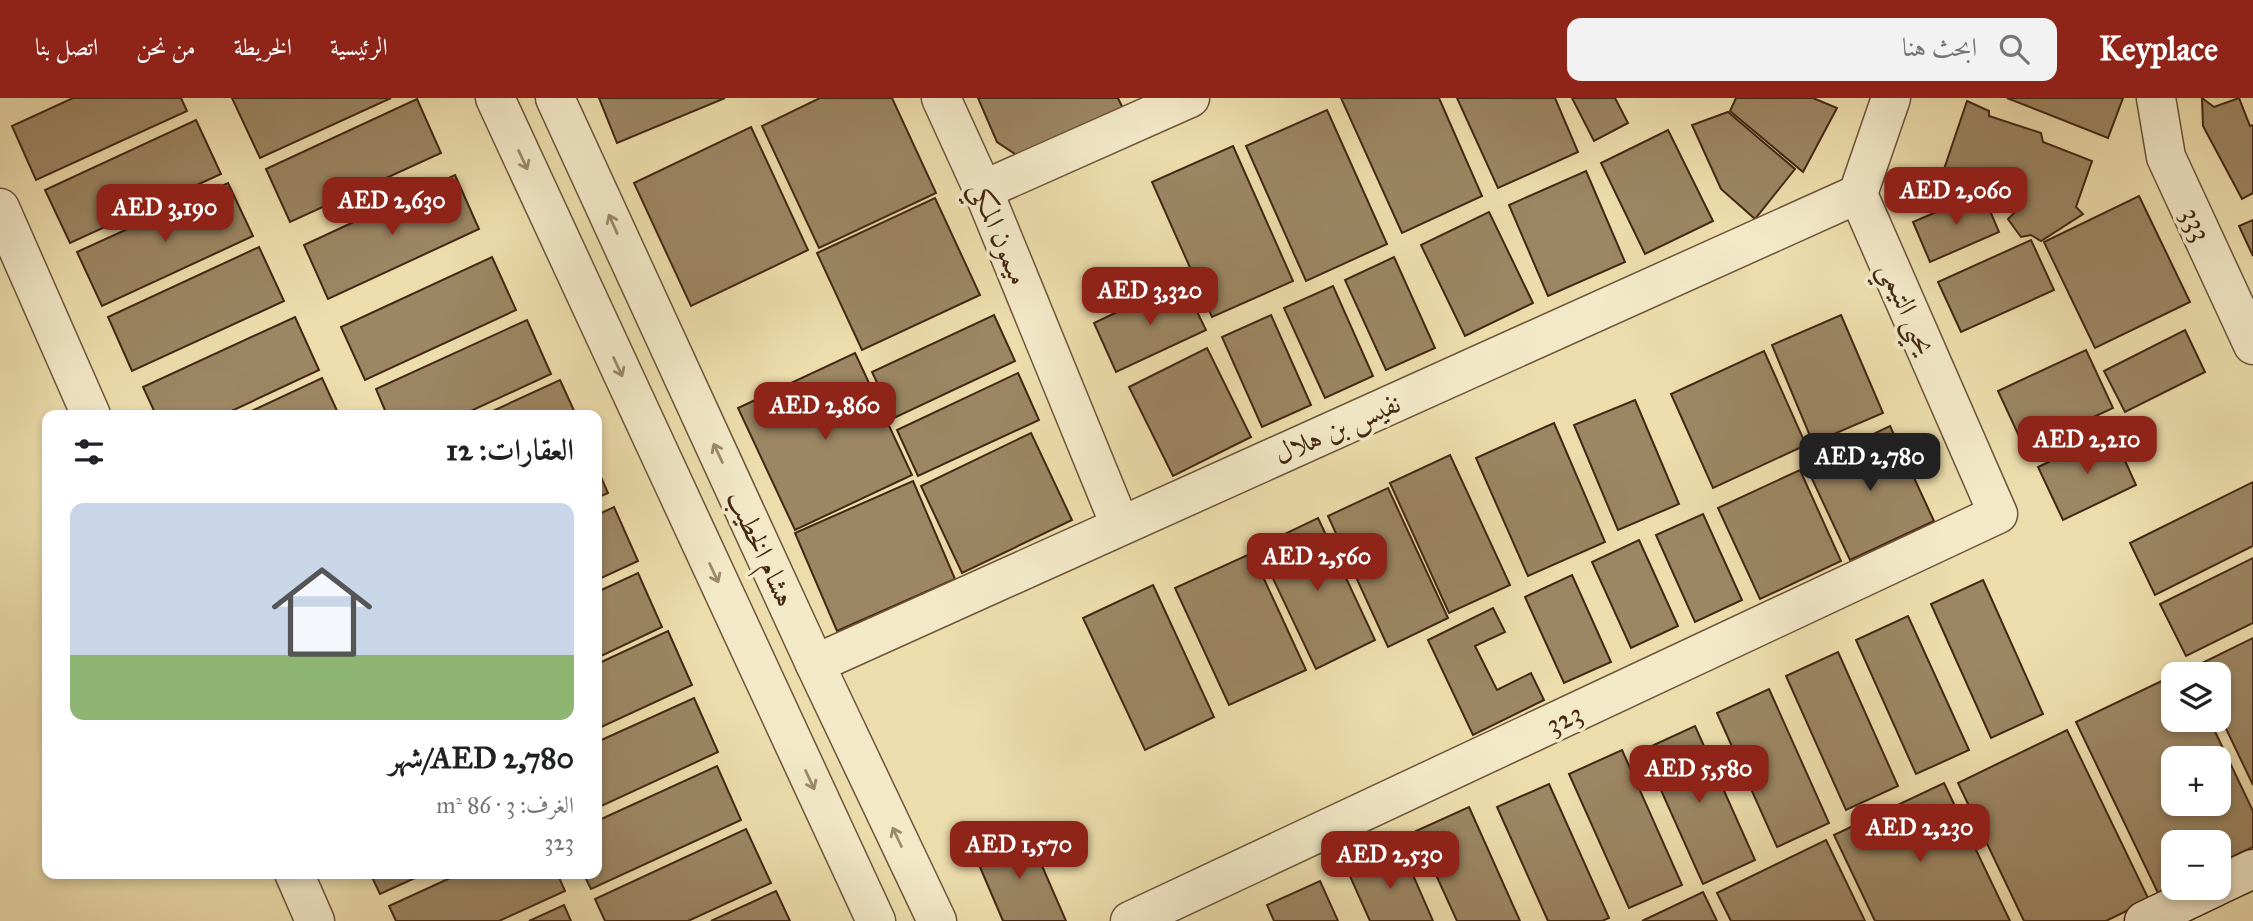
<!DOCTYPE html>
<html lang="ar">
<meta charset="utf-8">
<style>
body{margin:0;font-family:"IM FELL Great Primer",Amiri,serif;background:#f2f2f2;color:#202124;direction:rtl;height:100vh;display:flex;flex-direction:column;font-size:26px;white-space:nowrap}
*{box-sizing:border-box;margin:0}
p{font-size:23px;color:#757577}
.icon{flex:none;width:38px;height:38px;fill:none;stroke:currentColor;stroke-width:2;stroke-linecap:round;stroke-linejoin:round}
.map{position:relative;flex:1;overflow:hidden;direction:ltr}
.details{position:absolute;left:42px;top:312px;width:560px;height:469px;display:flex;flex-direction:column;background:#fff;border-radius:14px;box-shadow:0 4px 10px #0003;direction:rtl}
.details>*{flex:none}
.controls{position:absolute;left:2161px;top:564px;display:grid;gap:14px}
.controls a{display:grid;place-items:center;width:70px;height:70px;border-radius:14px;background:#fff;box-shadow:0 4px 10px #0003;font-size:35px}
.price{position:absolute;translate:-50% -60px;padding:0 16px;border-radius:14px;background:#8f2418;color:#fff;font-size:23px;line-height:46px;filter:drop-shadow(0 2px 4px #0008)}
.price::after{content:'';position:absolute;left:50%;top:42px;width:21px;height:16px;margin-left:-10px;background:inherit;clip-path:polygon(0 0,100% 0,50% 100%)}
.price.selected{background:#222;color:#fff}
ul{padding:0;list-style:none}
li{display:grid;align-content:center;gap:14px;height:371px;padding:0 28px}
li+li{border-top:2px solid #e0e0e0}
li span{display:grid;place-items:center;height:217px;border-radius:14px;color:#555}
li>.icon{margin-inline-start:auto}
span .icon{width:126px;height:126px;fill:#fffc;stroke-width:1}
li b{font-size:30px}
h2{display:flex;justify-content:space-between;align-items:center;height:84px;padding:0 28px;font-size:30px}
header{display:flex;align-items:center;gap:42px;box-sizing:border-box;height:98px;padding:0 35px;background:#8f2418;color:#fff}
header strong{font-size:33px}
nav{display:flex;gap:38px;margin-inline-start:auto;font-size:24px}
.search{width:490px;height:63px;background:#f2f2f2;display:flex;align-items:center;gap:18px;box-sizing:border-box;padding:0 24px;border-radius:14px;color:#757577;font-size:26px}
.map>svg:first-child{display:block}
</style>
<header>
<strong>Keyplace</strong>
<div class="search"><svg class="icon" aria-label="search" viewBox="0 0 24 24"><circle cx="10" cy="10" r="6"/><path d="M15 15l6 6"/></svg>ابحث هنا</div>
<nav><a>الرئيسية</a><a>الخريطة</a><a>من نحن</a><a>اتصل بنا</a></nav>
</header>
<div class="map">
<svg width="2253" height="823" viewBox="0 0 2253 823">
<rect width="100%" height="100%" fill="#edddac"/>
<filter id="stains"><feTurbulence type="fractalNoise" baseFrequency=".00286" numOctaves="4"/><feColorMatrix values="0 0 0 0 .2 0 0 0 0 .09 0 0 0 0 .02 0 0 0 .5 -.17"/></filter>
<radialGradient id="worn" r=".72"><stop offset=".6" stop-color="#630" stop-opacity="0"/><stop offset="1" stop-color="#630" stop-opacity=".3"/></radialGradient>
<g fill="#9c8663" stroke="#442714" stroke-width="2" fill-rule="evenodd">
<polygon points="73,0 181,0 187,13 36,82 12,28"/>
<polygon points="232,0 391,0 260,60"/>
<polygon points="599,0 725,0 617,45"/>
<polygon points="820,0 892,0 936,95 819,150 762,28"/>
<polygon points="978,0 1118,0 1126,17 1024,62 997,44"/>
<polygon points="1341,0 1439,0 1482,98 1402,135"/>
<polygon points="1457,0 1555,0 1578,54 1498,90"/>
<polygon points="1572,0 1615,0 1628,25 1594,43"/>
<polygon points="1736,0 1813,0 1837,10 1803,74 1730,13"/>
<polygon points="2007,0 2123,0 2108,40"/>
<polygon points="2202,0 2214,9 2239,0 2250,28 2253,27 2253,95 2242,101 2203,28"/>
<polygon points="417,1 441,55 290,124 266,71"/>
<polygon points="1967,3 1989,13 1989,18 2041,35 2043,44 2092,63 2076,109 2083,116 2041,143 2031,137 2021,139 2008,121 2018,111 2014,99 1940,83"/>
<polygon points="1327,12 1387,146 1306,183 1246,48"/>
<polygon points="1728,14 1795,71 1755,121 1721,91 1692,27"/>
<polygon points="196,22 221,76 70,145 45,92"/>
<polygon points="751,29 808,152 691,208 634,85"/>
<polygon points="1668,32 1713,123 1645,156 1601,65"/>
<polygon points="1233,48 1293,183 1212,219 1152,84"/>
<polygon points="1586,73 1625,164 1548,198 1509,107"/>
<polygon points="455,77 479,131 328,201 304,147"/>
<polygon points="228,85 253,138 102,208 77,154"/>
<polygon points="1982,94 1999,134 1930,164 1913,124"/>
<polygon points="2139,98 2190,204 2095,250 2044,144"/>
<polygon points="935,100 980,197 862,252 817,155"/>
<polygon points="1489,114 1533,205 1465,238 1421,147"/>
<polygon points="2253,122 2253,158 2239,128"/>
<polygon points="2031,142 2054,192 1961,234 1938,184"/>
<polygon points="259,149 284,203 132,273 108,219"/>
<polygon points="492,159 516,212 365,282 341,229"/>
<polygon points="1394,159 1435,250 1386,272 1345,182"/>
<polygon points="1182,183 1206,232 1116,274 1094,225"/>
<polygon points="1333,188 1373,278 1325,300 1284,210"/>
<polygon points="994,217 1015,263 894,320 872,274"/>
<polygon points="1271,217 1311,307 1262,329 1222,239"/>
<polygon points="1841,217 1883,315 1813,345 1772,247"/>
<polygon points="295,219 319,272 223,317 156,317 143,289"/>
<polygon points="527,222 551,276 462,317 387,317 376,291"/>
<polygon points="2185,232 2205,274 2125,314 2104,273"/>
<polygon points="1207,250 1251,339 1173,378 1129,289"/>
<polygon points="2086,252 2113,310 2025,351 1998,293"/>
<polygon points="1764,253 1806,347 1713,390 1671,296"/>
<polygon points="855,255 912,377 795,432 738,310"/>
<polygon points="1018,275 1039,322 918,378 897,332"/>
<polygon points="322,280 339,317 243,317"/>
<polygon points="560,282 576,317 484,317"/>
<polygon points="1635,302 1679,406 1618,432 1574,327"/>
<polygon points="1554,325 1605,444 1528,478 1476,360"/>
<polygon points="1890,328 1934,423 1850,462 1806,368"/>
<polygon points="2112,334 2136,387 2063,422 2038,369"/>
<polygon points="1031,335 1072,422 962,475 921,388"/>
<polygon points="1450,357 1510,487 1449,515 1390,385"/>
<polygon points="597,370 608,395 597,400"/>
<polygon points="1800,372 1841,463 1760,501 1718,410"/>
<polygon points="913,383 955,481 837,533 795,435"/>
<polygon points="2253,384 2253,448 2155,497 2130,445"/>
<polygon points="1388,390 1448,520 1388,549 1328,418"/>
<polygon points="614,409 638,463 597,482 597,417"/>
<polygon points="1703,416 1742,502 1695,524 1656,437"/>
<polygon points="1318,420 1375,542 1316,571 1258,449"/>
<polygon points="1639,442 1678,528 1631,550 1592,464"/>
<polygon points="1252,455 1306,572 1229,607 1175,490"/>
<polygon points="2253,460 2253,525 2186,558 2160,506"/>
<polygon points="638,475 662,529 597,560 597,494"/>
<polygon points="1572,477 1611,564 1564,585 1525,499"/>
<polygon points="1983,482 2043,616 1991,640 1931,506"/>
<polygon points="1153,487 1214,619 1145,652 1083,520"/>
<polygon points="1493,510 1505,534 1475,548 1497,592 1531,575 1544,602 1473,637 1428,542"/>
<polygon points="1908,518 1969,652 1916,676 1856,542"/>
<polygon points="668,533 692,587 597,631 597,566"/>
<polygon points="2253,540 2253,687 2219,616 2219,576 2200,576 2196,568"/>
<polygon points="1838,554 1898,688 1846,712 1786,578"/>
<path d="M2174,577V621H2209L2253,713V749L2219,765V744H2174V787L2158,795L2076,624ZM2174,660H2219V705H2174Z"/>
<polygon points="1769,591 1829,725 1777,749 1717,615"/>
<polygon points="694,600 718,654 597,710 597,644"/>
<polygon points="1695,628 1755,762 1703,786 1643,652"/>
<polygon points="2067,632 2149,802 2106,823 2024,823 1958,685"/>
<polygon points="1622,652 1682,787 1629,810 1569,676"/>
<polygon points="717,668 741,722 591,791 583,775 597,775 597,723"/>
<polygon points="1944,685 2010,823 1875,823 1834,737"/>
<polygon points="1549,686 1609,820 1602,823 1548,823 1497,709"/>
<polygon points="1469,709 1520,823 1457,823 1416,733"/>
<polygon points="746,731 771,785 688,823 605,823 595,801"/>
<polygon points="1026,731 1066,823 1003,823 974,755"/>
<polygon points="1826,742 1865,823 1731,823 1717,795"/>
<polygon points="1402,752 1433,823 1370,823 1349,776"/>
<polygon points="370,775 426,775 380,796"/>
<polygon points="461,775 557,775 565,793 499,823 396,823 389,808"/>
<polygon points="1320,783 1338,823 1274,823 1267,807"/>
<polygon points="776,793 790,823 711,823"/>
<polygon points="1703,794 1717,823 1642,823"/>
<polygon points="564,807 571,823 529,823"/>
</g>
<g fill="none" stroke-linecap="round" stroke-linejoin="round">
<defs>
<g id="street">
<polyline points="495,0 876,823"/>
<polyline points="555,0 815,566 937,823"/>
<polyline points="941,0 983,92 1120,427"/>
<polyline points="2156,0 2166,59 2253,247"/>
<polyline points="983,92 1190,0"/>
<polyline points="0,110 91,317"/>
<polyline points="815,566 1858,96"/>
<polyline points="294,775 315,823"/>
<polyline points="1130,823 1998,416 1858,96 1891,0"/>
</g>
<g id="secondary">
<polyline points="2219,787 2253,771"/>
<polyline points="2144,823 2215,789"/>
</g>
</defs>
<use href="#street" stroke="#6e543a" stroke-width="41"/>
<use href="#secondary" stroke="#442714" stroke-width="41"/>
<use href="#street" stroke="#f3e9c9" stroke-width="38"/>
<use href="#secondary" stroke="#f3e9c9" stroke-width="38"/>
</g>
<defs><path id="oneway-shaft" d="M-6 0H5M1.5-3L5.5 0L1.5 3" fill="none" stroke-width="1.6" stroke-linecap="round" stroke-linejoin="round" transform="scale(1.75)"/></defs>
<g stroke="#9c886e">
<use href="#oneway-shaft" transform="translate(523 62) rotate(65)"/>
<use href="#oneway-shaft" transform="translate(613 126) rotate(-114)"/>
<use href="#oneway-shaft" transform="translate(618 269) rotate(65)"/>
<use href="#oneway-shaft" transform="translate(718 355) rotate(-115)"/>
<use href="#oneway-shaft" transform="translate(714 475) rotate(65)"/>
<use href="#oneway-shaft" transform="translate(810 682) rotate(65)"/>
<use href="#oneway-shaft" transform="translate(897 739) rotate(-115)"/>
</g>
<g text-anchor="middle" stroke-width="7" stroke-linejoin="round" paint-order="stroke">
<g font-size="28" fill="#442714" stroke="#f3e9c9">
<text transform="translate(2197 126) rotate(65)" y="10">333</text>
<text transform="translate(1000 135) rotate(67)" y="10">ميمون المكي</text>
<text transform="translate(1908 210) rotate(66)" y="10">يحيى التيمي</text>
<text transform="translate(1337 330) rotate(-24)" y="10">نفيس بن هلال</text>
<text transform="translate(762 450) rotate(65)" y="10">هشام الخطيب</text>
<text transform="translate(1564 620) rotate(-25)" y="10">323</text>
</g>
</g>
<rect width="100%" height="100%" filter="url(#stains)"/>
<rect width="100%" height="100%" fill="url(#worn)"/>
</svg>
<div class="controls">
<a><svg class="icon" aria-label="layers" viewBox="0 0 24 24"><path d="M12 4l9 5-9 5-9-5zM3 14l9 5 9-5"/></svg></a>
<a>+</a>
<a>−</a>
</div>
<b class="price" style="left:1956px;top:129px">AED 2,060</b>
<b class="price" style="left:392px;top:139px">AED 2,630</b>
<b class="price" style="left:165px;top:146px">AED 3,190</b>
<b class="price" style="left:1150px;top:229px">AED 3,320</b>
<b class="price" style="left:825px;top:344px">AED 2,860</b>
<b class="price" style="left:2087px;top:378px">AED 2,210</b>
<b class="price selected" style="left:1870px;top:395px">AED 2,780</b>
<b class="price" style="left:1317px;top:495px">AED 2,560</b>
<b class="price" style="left:1699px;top:707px">AED 5,580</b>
<b class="price" style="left:1920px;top:766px">AED 2,230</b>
<b class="price" style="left:1019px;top:783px">AED 1,570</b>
<b class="price" style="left:1390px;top:793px">AED 2,530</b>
<section class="details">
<h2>العقارات: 12<svg class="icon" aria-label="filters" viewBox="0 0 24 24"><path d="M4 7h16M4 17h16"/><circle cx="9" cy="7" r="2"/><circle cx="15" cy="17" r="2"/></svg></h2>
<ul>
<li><span style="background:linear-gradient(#c9d6e8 70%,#8fb573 0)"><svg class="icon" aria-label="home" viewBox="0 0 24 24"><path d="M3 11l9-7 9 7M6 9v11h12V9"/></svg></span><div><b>AED 2,780/شهر</b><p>الغرف: 3 · 86 m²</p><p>323</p></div></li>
</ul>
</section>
</div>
